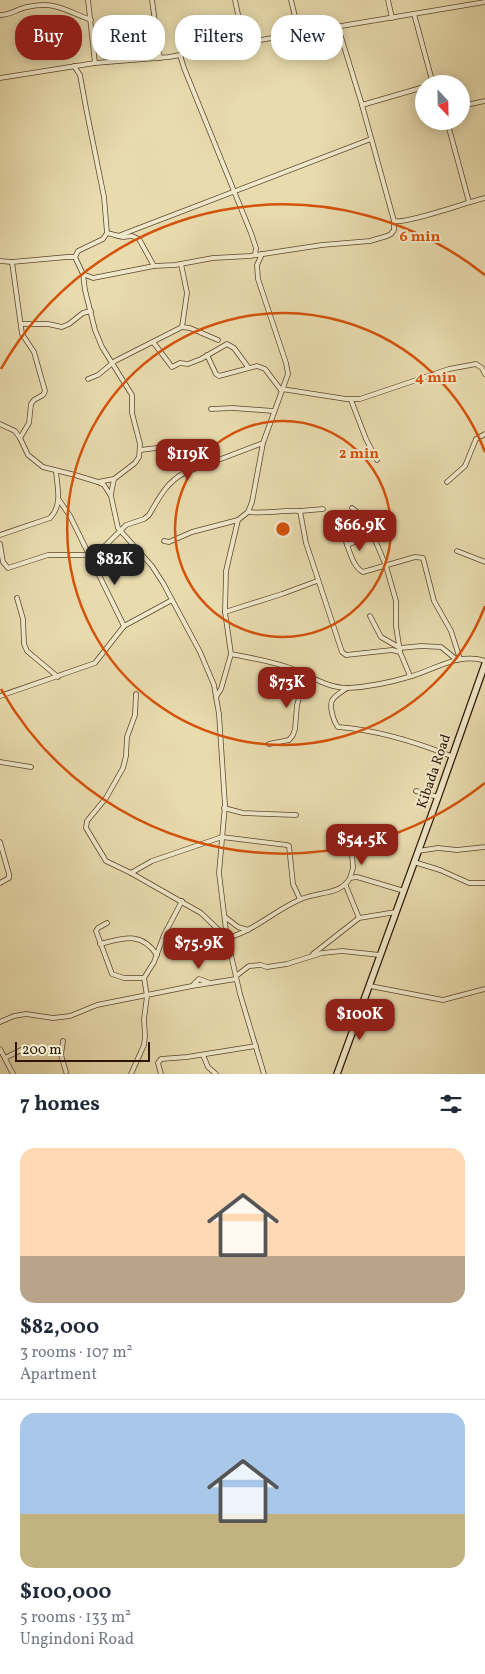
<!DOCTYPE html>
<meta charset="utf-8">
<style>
body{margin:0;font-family:Vollkorn,serif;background:#f2f2f3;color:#1f2937;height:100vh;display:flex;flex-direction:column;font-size:19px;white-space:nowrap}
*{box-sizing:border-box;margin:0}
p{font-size:16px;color:#747a83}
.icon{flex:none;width:28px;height:28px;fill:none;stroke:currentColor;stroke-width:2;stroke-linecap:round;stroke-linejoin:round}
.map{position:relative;height:1074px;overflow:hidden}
.panel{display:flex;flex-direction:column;background:#fff;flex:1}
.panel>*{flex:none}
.top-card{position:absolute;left:15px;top:15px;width:455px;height:45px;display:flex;gap:10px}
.needle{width:32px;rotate:158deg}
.fabs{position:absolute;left:415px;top:75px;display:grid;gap:10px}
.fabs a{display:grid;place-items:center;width:55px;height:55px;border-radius:50%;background:#fff;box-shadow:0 2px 12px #0003;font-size:25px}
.scale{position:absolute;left:15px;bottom:12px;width:135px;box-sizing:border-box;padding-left:5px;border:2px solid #2d1502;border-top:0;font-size:14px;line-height:18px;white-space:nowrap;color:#2d1502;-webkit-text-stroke:4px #f0e8ca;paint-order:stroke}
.price{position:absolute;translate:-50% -42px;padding:0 11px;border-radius:10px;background:#8f2418;color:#fff;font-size:16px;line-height:32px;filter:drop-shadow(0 1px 2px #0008)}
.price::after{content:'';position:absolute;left:50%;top:30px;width:15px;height:11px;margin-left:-8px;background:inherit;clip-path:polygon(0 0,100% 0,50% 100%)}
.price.active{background:#222;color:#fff}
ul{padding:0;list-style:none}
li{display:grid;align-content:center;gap:10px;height:265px;padding:0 20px}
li+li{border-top:1px solid #e0e1e3}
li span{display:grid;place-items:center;height:155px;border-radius:15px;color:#555}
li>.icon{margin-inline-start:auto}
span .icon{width:90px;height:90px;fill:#fffc;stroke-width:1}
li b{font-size:21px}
h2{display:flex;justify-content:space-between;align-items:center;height:60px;padding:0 20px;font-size:21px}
.pill{padding:0 18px;border-radius:20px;background:#fff;box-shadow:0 2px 12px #0003;font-size:18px;line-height:45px}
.pill.active{background:#8f2418;color:#fff}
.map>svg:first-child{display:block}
</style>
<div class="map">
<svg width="485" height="1074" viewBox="0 0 485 1074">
<rect width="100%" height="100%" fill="#e8dbae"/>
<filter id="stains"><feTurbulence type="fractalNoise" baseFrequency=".004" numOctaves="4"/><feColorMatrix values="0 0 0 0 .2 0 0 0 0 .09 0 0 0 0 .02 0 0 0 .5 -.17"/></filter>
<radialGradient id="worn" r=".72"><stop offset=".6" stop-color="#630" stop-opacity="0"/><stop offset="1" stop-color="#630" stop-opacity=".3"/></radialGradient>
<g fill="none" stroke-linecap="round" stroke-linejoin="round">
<defs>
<g id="street">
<polyline points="88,0 95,63"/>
<polyline points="152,0 160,58"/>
<polyline points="235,0 244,43"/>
<polyline points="291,0 299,33"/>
<polyline points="388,0 392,18"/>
<polyline points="414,14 433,84"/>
<path d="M0,15C11,15 17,9 27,7C56,1 64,10 91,20"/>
<path d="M338,27L362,105L394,221C407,224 467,202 485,198"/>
<polyline points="180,55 184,68 251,233 256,248 255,255"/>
<polyline points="74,66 80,75 86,108 104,197 107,233 103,239 78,251 75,257"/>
<polyline points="0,78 95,63 169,57 299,33 485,2"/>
<polyline points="362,105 424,87"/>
<polyline points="461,106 485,101"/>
<polyline points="447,121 469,202"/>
<polyline points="107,233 123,237 132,236 139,239 154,266"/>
<polyline points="118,236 371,139"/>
<path d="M262,254L257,265L258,279L286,363L288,374L263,443L252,502L248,512L238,520L226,571L225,612L231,654C251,658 271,661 290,668C310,675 326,688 348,688C369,687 392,682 412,676C435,669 461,652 485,661"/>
<polyline points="0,261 12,262 67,257 75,257 83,274 93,278 154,266 175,265 213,258 250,256 322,245 370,241 387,236 391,234 394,230 394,221"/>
<polyline points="12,262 22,334 34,352 45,391 43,395 34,400 31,404 29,423 20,438"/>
<polyline points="83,274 85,290 95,330 102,347 132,395 132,413 140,444 139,457 135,463 114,479 111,494"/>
<polyline points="21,324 48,324 62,327 69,324 83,313 91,311"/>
<polyline points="182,327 190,328 218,340"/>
<polyline points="153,342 172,367 180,363 188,364 201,359 227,344 234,348 248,367"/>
<polyline points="207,355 216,374 219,376 257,366 265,369 281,390"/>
<polyline points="88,379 98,375 115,361 182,327 187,293 181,264"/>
<polyline points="282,389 346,399 360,399 449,369 476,364 482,368 485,374"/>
<polyline points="351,400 366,439 377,460"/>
<polyline points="211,409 233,408 273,411"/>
<polyline points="0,424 15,431 20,438 28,455 43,467 75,475 98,482 104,485 111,496 118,528 152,566 163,583 200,652 214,685 216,697"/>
<polyline points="140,450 199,443 203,447 209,464"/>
<polyline points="98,482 114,479"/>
<polyline points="447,482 465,466 476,439 485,434"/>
<polyline points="59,500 70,516 124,626"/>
<polyline points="352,508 362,516 373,535 386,566 396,601 396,626 400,652"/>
<polyline points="300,511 323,509"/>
<path d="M248,512C264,514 283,510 300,511L306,543L342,652L346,655L392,650L400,652L410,676"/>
<path d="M0,535L50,518C63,505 57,487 56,471"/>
<polyline points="164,541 169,542 192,532 238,520"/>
<path d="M346,542C350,552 353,567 363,572L415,557L423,558L434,601L451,631L460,659"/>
<path d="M0,544L3,562L8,568L48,555H89L105,546L126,525L144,519L149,515C159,498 166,483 184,473L263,443"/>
<polyline points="347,545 373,535"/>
<polyline points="457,551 485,562"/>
<polyline points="17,598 23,619 24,644 27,651 58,677"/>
<polyline points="225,612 282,594 317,581"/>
<polyline points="370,616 381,637 400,648 421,646 441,647 457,660"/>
<path d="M347,688C343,691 336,695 333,699C328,705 334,722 338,727C377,730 416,742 451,756"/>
<polyline points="136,694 135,715 127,737 126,756 123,768 106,798 87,821 86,828 106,861 131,873 201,913 227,938"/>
<polyline points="0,696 95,663 124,626 172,600"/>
<polyline points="269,744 289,740 293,735 295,729 297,705 306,675"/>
<polyline points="0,762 31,767"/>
<polyline points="416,791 438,797"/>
<polyline points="224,808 243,813 296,815"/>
<polyline points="0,842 9,874 9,878 0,883"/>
<polyline points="418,851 438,848 457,850 485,847"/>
<polyline points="414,862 440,870 469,883 485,883"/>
<polyline points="131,873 152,861 222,837 287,845 289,846 293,884 300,899"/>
<polyline points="350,878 353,868 352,853"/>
<polyline points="346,886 359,918"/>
<polyline points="225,917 238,927 248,930"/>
<polyline points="107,923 98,928 96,931 112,974 124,978 144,978 147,996 144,1019 145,1036 144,1045 131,1074"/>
<polyline points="227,938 219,873 225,805 219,714 216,697 221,689 231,654"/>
<path d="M100,944C124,938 141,931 157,955"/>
<polyline points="313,954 359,918 396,912"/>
<polyline points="236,976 249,966 261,965 267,967 287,964 322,953 342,951 380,955"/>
<polyline points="144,978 154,962 164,935 182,901"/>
<polyline points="193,985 199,979 210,983"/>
<polyline points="370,986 443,1000 485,989"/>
<polyline points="0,1022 14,1016 26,1014 53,1018 70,1016 97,1005 192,986 236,979"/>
<polyline points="63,1041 61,1055 66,1072"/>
<polyline points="0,1049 13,1074"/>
<polyline points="203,1055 208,1067 216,1074"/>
<polyline points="5,1058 27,1047"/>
<polyline points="161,1074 158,1063 161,1059 187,1057 256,1046"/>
<path d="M264,1074L240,994L227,938C254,931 274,911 299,900C317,891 340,896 350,878L357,877L404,891"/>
</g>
<polyline id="secondary" points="337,1074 438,797 485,664"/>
</defs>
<use href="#street" stroke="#5c462d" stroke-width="5.5"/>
<use href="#secondary" stroke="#2d1502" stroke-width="8"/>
<use href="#street" stroke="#f0e8ca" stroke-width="4"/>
<use href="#secondary" stroke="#f0e8ca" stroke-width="5.5"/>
</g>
<g fill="none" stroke="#d5520b" stroke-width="2.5">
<circle cx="283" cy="529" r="108"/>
<path d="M485 606A216 216 0 1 1 485 452"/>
<path d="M485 783A324 324 0 0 1 1 689M1 369A324 324 0 0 1 485 275"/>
</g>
<g text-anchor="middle" stroke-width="4" stroke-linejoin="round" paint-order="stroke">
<g font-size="14" fill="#2d1502" stroke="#f0e8ca">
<text transform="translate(433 771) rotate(-71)" y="5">Kibada Road</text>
</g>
</g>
<circle cx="283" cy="529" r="8" fill="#d5520b" stroke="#f0e8ca" stroke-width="2.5"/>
<g font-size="15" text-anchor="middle" font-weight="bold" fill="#d5520b" stroke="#f0e8ca" stroke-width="4" stroke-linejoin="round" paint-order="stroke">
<text x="420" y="241">6 min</text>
<text x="436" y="382">4 min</text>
<text x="359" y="458">2 min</text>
</g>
<rect width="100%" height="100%" filter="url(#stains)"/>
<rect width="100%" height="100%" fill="url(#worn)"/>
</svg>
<div class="fabs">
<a><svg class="needle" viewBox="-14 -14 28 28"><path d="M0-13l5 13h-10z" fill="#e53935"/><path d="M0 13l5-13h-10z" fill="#747a83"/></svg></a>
</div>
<div class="scale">200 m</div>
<b class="price" style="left:188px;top:481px">$119K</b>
<b class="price" style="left:360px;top:552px">$66.9K</b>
<b class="price active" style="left:115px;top:586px">$82K</b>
<b class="price" style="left:287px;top:709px">$73K</b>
<b class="price" style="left:362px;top:866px">$54.5K</b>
<b class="price" style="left:199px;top:970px">$75.9K</b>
<b class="price" style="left:360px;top:1041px">$100K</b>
<div class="top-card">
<a class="pill active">Buy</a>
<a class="pill">Rent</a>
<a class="pill">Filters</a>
<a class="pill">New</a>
</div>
</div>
<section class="panel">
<h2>7 homes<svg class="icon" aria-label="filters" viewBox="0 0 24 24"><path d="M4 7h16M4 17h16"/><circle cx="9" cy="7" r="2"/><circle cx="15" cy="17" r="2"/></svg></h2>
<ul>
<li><span style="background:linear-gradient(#ffd9b3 70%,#b9a48a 0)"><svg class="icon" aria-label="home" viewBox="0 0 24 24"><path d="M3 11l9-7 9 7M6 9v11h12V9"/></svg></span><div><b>$82,000</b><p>3 rooms · 107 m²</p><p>Apartment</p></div></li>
<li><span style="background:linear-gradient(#a9c7e8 65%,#c2b280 0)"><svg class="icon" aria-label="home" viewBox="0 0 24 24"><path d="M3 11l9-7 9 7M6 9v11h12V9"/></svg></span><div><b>$100,000</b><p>5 rooms · 133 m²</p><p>Ungindoni Road</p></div></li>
</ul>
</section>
